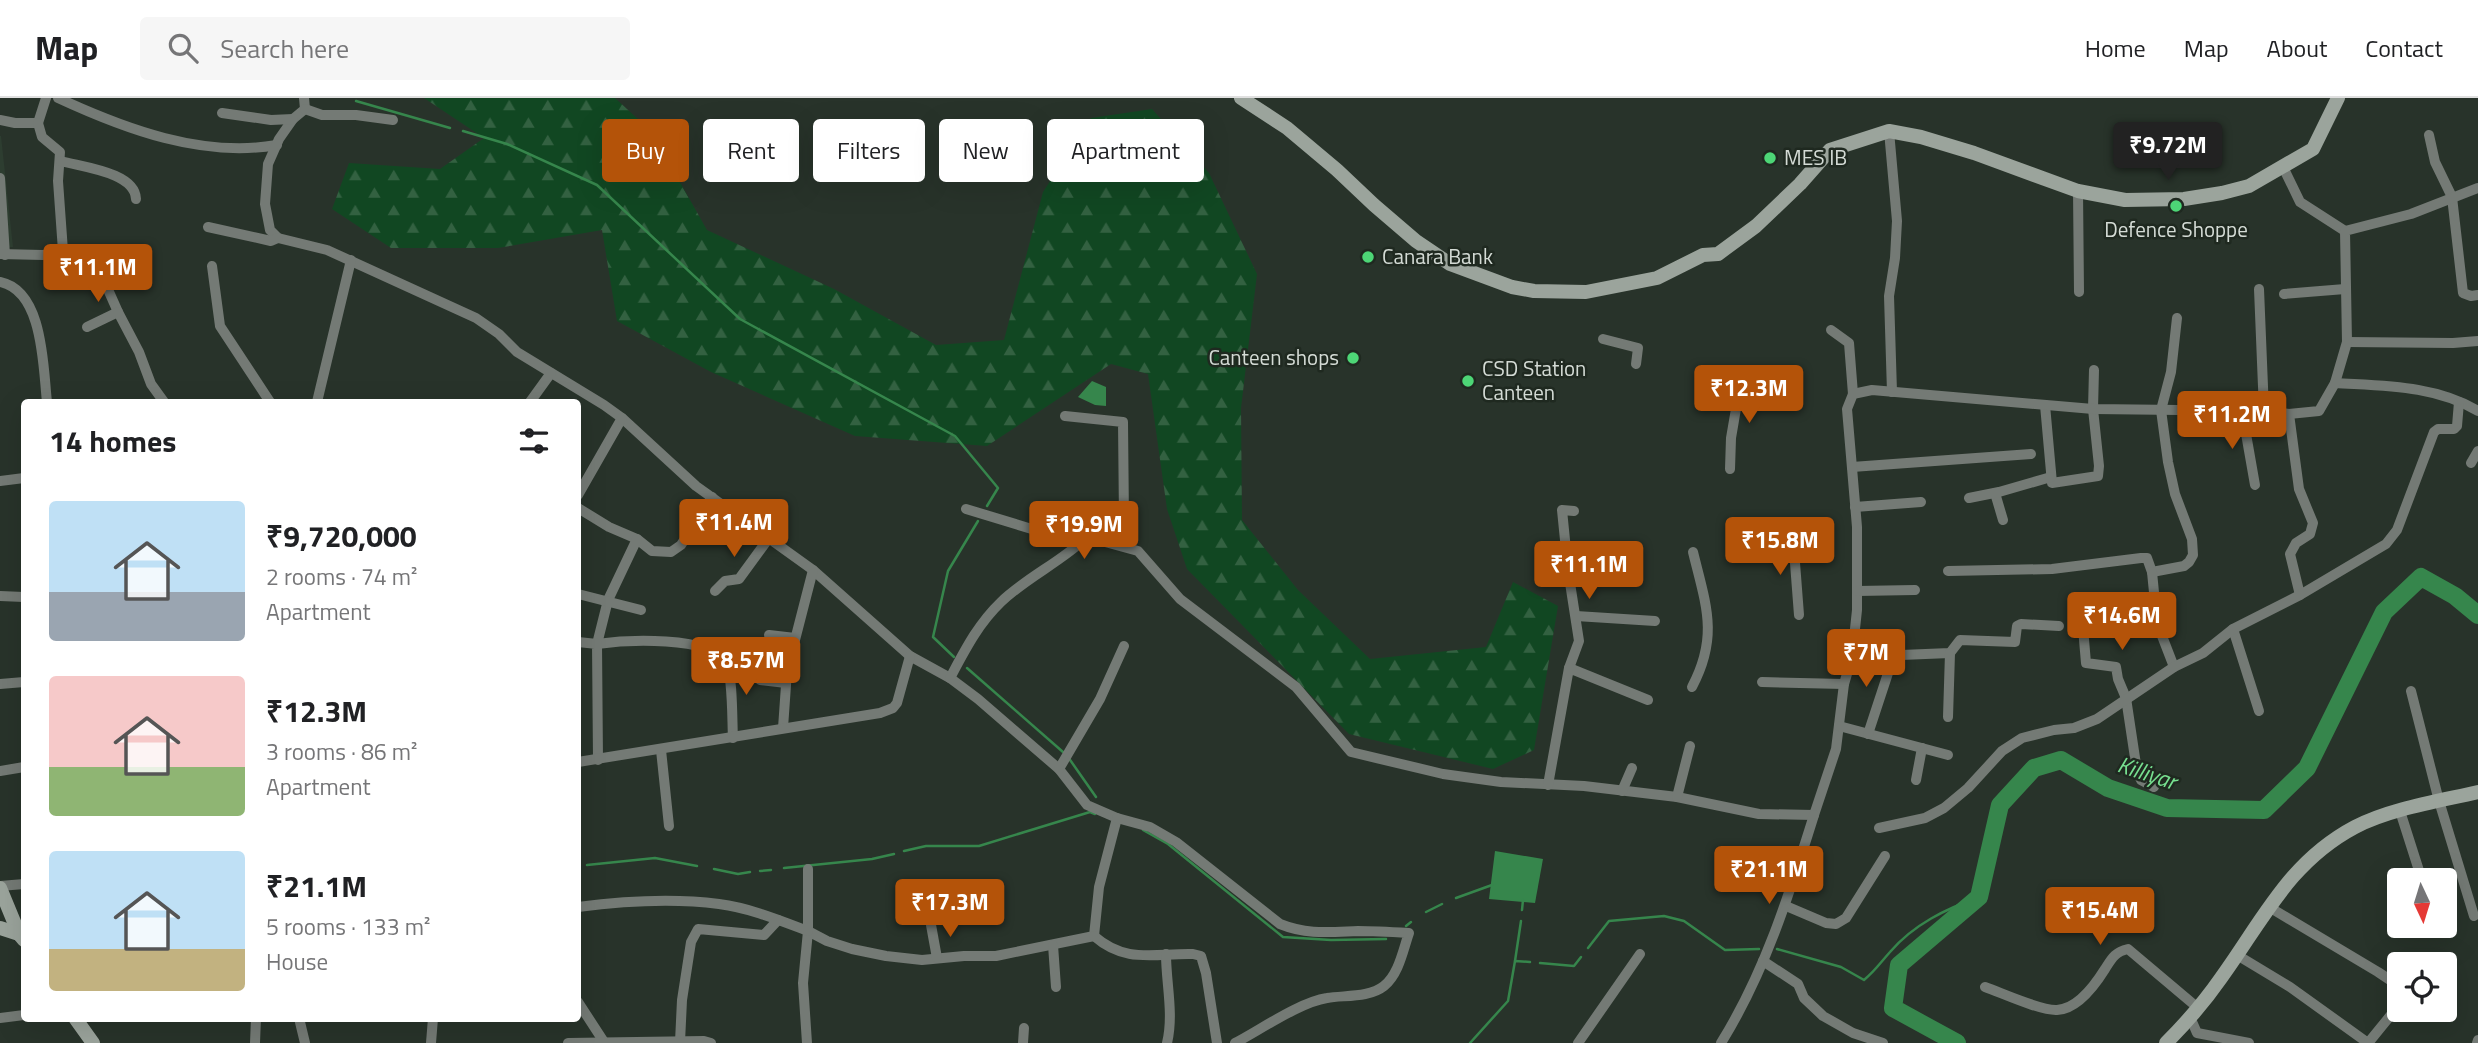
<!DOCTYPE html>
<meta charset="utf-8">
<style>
body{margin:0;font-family:"Titillium Web",sans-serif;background:#f6f6f6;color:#202124;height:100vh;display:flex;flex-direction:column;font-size:26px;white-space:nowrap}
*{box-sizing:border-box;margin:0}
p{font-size:23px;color:#757577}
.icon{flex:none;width:38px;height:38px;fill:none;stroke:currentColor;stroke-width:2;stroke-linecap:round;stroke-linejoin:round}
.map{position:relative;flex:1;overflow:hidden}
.sheet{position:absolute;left:21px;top:301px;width:560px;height:623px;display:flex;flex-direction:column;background:#fff;border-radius:7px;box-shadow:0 7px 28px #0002}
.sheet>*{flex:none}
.guide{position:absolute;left:602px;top:21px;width:665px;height:63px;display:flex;gap:14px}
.needle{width:46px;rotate:176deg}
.tools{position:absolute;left:2387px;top:770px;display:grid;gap:14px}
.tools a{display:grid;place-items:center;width:70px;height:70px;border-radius:7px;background:#fff;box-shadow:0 7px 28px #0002;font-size:35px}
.price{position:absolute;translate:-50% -60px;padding:0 16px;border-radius:7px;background:#b45309;color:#fff;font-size:23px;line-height:46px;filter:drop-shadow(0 2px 4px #0008)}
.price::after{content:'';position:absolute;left:50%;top:42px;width:21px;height:16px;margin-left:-10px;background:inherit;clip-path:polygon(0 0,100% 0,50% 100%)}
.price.selected{background:#222;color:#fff}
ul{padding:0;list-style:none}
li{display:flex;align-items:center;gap:21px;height:175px;padding:0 28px}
li span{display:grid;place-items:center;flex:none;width:196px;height:140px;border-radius:7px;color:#555}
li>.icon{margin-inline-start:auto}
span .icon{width:84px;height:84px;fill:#fffc;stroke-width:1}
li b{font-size:30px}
h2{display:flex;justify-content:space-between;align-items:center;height:84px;padding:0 28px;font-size:30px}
.pill{padding:0 24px;border-radius:7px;background:#fff;box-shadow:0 7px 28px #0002;font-size:24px;line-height:63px}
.pill.selected{background:#b45309;color:#fff}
header{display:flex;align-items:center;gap:42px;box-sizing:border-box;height:98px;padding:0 35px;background:#fff;border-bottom:2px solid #e0e0e0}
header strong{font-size:33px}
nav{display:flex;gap:38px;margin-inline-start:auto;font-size:24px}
.search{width:490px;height:63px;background:#f6f6f6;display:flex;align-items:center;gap:18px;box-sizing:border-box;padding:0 24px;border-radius:7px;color:#757577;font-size:26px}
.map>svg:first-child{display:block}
</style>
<header>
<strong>Map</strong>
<div class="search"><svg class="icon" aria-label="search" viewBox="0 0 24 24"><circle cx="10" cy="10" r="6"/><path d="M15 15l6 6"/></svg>Search here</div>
<nav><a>Home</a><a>Map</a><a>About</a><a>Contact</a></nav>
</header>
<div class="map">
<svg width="2478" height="945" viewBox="0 0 2478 945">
<defs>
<pattern id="forest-firs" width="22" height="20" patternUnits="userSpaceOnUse" patternTransform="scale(1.75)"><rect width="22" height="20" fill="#114722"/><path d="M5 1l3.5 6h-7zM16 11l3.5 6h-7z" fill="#336141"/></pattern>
</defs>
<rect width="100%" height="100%" fill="#28332a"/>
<polygon fill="#2d3d30" points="0,38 1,38 13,149 0,149"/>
<polygon fill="url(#forest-firs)" points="424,0 615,0 651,33 707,132 834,191 936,247 1004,242 1043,94 1091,20 1152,11 1209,75 1257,176 1241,310 1242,422 1298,492 1370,561 1486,549 1513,484 1558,508 1534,652 1493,671 1349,636 1187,471 1167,411 1148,276 1111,266 987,348 855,338 711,274 617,223 602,132 498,150 391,150 332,111 349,65 440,71 484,40"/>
<g fill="#36864c">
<polygon points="1092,283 1106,289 1106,308 1095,307 1078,299"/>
<polygon points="1495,753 1543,761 1535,805 1489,801"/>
</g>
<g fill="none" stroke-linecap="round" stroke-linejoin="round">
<g stroke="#36864c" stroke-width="2.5">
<polyline points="356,3 450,30"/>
<polyline points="463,33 507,46 597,87 740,221 955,338 998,390 987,408"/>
<polyline points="954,559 933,539 948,473 978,423"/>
<polyline points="967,570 1063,654"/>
<polyline points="1068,659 1096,699"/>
<polyline points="1143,732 1168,746 1283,839 1331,842 1386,841"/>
<polyline points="904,753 926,748 979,748 1090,714 1095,716"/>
<polyline points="587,767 655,760 697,768"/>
<polyline points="784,770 872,761 894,756"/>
<polyline points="714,771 738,776 750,774"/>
<polyline points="760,773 771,772"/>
<polyline points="1456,800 1492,787"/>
<polyline points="1522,812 1523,802"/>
<polyline points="1426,814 1442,806"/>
<polyline points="1406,828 1411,824"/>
<polyline points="1588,850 1609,823 1664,818 1684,823 1725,852 1759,851"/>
<path d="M1777,851L1841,869L1864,882C1875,873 1881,864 1890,854C1914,826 1946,811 1979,799"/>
<polyline points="1515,863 1521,823"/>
<polyline points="1540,865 1574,868 1581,859"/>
<polyline points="1470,945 1508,903 1515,863 1530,864"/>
</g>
<polyline stroke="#36864c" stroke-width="18" points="1957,945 1893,910 1899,867 1979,799 2000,707 2034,670 2061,662 2108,690 2167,710 2264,712 2307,670 2384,514 2421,479 2455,498 2478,517"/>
<g stroke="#747a75" stroke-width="10">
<path d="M58,0C125,31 202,60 277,47"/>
<polyline points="304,0 305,11 293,21 279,41 268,66 265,106 270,132 278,140 327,152 476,220 499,236 517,254 604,307 622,320 696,388 813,472 910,558 950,580 978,601 1059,671 1087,707 1117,720 1099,789 1094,838 996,858 964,858 922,862 886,858 852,851 827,843 808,833 803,885 807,945"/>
<polyline points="305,11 322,17 356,17 393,22"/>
<polyline points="222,15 271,22 293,21"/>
<polyline points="0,22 15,25 38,25 46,0"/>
<polyline points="38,25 42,39 60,54 58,83 63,153"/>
<polyline points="1889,33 1897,123 1895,160 1889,198 1892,294"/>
<polyline points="2429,37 2435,64 2452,99 2463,195 2471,198 2478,197"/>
<path d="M61,63C81,69 135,74 136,101"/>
<polyline points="2283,69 2300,104 2345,133"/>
<polyline points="0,80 5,157"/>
<polyline points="2078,93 2079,194"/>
<polyline points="208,129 271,143 278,140"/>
<polyline points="0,156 43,157 90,151 118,214 139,254 151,286 164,304"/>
<polyline points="212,168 220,228 270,304"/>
<path d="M0,184C44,193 43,270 47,304"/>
<polyline points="2259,191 2264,313"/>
<polyline points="2284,196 2345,191"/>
<polyline points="87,229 118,214"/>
<polyline points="1831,232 1849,245 1853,296"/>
<polyline points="1603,241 1638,250 1636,266"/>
<polyline points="2347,244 2453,245 2478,243"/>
<path d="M2335,285C2383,288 2435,287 2478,313"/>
<polyline points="317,304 351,162"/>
<polyline points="530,304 551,275"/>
<polyline points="2045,307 2052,385 2098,378 2099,368 2093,311 2094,272"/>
<polyline points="2242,313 2255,387"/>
<polyline points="2289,316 2299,391 2313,425 2310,436 2296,445 2290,456 2300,497"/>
<polyline points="1065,318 1123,324 1124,422 1087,439"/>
<polyline points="2471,365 2478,353"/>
<polyline points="1852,369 2031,356"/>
<polyline points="1730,371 1731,340 1737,305 1769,284"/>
<polyline points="0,383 24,380"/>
<polyline points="1995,395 2003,422"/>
<polyline points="578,397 622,320"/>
<polyline points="1969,400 1999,394 2051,379"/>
<polyline points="1855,409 1921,404"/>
<polyline points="578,410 609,429 637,441 652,453 671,454 681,447 712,399"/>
<polyline points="1087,439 1138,453 1180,501 1296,589 1351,654 1443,676 1501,684 1584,688 1677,699 1759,716 1814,717 1836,651 1844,586 1852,559 1857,512 1857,429 1847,311 1853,296 1872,292 2093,311 2264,313 2289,316 2319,313 2335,285 2347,244 2345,133 2411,116 2478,90"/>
<polyline points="1793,439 1799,517"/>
<path d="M637,441L608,502L597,546C625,542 710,537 726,565C733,577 732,624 733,640"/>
<polyline points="1948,473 2052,471 2141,460 2147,460 2152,474 2184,468 2189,464 2193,457 2192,441 2175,396 2168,364 2161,312 2171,274 2177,220"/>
<polyline points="2152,474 2157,525 2174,569"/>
<polyline points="715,493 725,483 739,481 769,440"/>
<polyline points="1857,493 1915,492"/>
<polyline points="578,496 641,512"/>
<polyline points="0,498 24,499"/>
<polyline points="1576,518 1655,523"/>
<polyline points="2233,531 2259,613"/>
<polyline points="769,537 795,540"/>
<polyline points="578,544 597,546 598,662"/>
<polyline points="1852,559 1950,555 1960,542 2015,544 2017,528 2021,526 2059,528"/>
<polyline points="1569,570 1579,543 1568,472 1562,412 1574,413"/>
<path d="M950,580C965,552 978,526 1001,504C1027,479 1061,464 1087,439L1062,431L1035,432L966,411"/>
<polyline points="760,582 786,585"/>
<polyline points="1762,584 1844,586"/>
<polyline points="0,586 24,584"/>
<path d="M1692,589C1719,538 1706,507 1693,454"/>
<polyline points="2411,593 2439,703 2474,818"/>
<polyline points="1948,619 1950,555"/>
<polyline points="1839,628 1948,657"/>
<polyline points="783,630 787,573 813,472"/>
<polyline points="1868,636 1894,557"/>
<polyline points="661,652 669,728"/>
<polyline points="578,664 880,615 893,610 897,605 910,558"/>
<polyline points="1059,671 1100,601 1124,548"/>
<polyline points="0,673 24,669"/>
<polyline points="1916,682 1922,650"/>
<polyline points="1548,687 1569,570 1648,602"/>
<polyline points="2154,689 2141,682 2137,673 2126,600 2118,581 2116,569 2086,565 2083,530 2157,525"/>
<polyline points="1622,693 1632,670"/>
<polyline points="1677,699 1690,648"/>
<polyline points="2400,713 2422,782"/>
<path d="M1117,720L1150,729L1176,744L1280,826C1307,837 1330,834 1358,833C1375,833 1392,834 1409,835C1403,852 1399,876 1384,888C1369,900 1344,897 1327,900C1300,904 1260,932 1235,945"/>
<polyline points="1879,730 1925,720 1944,710 1968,690 2002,653 2022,640 2054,632 2074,630 2097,621 2174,569 2203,555 2233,531 2300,497 2386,446 2397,432 2434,334 2438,331 2454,331 2457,328 2459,304"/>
<polyline points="0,788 24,786"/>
<polyline points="1786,808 1826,825 1836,826 1846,820 1885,758"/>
<path d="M578,809C624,803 672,800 719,806C750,810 779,822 808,833V771"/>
<polyline points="2269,809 2378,874 2396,886 2399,892"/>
<polyline points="931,827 937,860"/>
<path d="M1094,838C1126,866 1154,855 1193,856L1201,858L1206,875L1217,945"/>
<polyline points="1053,847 1056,889"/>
<path d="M1166,856C1166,885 1174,916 1167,945"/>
<polyline points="2237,857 2290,889 2368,945"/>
<polyline points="1763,863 1798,886 1804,900 1823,918 1853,935 1883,945"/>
<path d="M1985,889C2002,895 2041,913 2057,912C2078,911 2095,887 2105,871C2112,860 2115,854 2128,851L2198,910"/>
<polyline points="578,904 604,944"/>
<polyline points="2190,919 2197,935 2249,945"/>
<polyline points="0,920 24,917"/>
<polyline points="299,920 305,945"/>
<polyline points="680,944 682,902 691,844 698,831 764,837 778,822"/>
<polyline points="2369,944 2399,907"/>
<polyline points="255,945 256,920"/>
<polyline points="431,945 433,920"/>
<polyline points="568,945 704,943 711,945"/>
<polyline points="1023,945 1024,930"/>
<polyline points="1578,945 1640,856"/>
<path d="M1721,945C1765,874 1789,797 1814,717"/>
<polyline points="2477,945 2478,942"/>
</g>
<g stroke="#9ba49c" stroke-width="14">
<polyline points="1241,0 1287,30 1337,72 1374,107 1416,143 1450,166 1512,189 1534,193 1586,194 1657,180 1703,157 1718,156 1756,128 1800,86 1830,52 1889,33 1921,39 1974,55 2078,93 2125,102 2184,101 2222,95 2249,88 2313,51 2338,0"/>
<polyline points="0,790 19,836 24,842"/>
<polyline points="0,830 19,836"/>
<polyline points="75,920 93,945"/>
<path d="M2166,945C2186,925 2205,903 2221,880C2263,822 2289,764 2355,729C2389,711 2439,703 2478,694"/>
</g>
</g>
<g fill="#4dd676" stroke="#1f2920" stroke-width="2.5">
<circle cx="1770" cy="60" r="7"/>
<circle cx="2176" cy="108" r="7"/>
<circle cx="1368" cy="159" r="7"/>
<circle cx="1353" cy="260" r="7"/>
<circle cx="1468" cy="283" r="7"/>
</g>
<g text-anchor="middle" stroke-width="5" stroke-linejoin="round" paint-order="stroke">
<g font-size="21" fill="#d4dbd5" stroke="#1f2920" text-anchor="start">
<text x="1784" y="67">MES IB</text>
<text x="2176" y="139" text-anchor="middle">Defence Shoppe</text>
<text x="1382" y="166">Canara Bank</text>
<text x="1339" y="267" text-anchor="end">Canteen shops</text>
<text x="1482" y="278">CSD Station<tspan x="1482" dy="24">Canteen</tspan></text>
</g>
<g font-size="23" font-style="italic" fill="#77e090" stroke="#1f2920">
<text transform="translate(2147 675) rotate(18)" y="8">Killiyar</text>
</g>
</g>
</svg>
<div class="tools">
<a><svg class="needle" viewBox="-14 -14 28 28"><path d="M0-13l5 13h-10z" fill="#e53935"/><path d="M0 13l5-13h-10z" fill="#757577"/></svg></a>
<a><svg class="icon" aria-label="locate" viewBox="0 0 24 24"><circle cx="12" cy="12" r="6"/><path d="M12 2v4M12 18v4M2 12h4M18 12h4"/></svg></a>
</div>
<b class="price selected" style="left:2168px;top:84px">₹9.72M</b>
<b class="price" style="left:98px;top:206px">₹11.1M</b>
<b class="price" style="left:1749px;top:327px">₹12.3M</b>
<b class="price" style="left:2232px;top:353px">₹11.2M</b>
<b class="price" style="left:734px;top:461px">₹11.4M</b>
<b class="price" style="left:1084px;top:463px">₹19.9M</b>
<b class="price" style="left:1780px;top:479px">₹15.8M</b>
<b class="price" style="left:1589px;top:503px">₹11.1M</b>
<b class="price" style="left:2122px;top:554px">₹14.6M</b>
<b class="price" style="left:1866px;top:591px">₹7M</b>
<b class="price" style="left:746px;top:599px">₹8.57M</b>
<b class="price" style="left:1769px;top:808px">₹21.1M</b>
<b class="price" style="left:950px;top:841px">₹17.3M</b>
<b class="price" style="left:2100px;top:849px">₹15.4M</b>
<div class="guide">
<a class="pill selected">Buy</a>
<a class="pill">Rent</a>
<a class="pill">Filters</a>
<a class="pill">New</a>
<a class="pill">Apartment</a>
</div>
<section class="sheet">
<h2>14 homes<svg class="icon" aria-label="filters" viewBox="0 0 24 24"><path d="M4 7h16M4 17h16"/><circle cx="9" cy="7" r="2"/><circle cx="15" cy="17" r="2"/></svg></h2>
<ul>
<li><span style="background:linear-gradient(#bfe0f5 65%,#9aa5b1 0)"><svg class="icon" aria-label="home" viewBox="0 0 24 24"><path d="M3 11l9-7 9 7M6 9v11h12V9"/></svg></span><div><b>₹9,720,000</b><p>2 rooms · 74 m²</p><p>Apartment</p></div></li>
<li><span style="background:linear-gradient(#f6c9c9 65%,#8fb573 0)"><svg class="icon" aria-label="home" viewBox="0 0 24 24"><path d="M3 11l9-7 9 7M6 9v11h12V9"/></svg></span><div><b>₹12.3M</b><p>3 rooms · 86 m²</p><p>Apartment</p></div></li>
<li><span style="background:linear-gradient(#bfe0f5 70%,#c2b280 0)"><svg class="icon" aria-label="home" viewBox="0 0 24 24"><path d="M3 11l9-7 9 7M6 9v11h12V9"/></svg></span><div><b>₹21.1M</b><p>5 rooms · 133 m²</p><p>House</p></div></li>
</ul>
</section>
</div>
